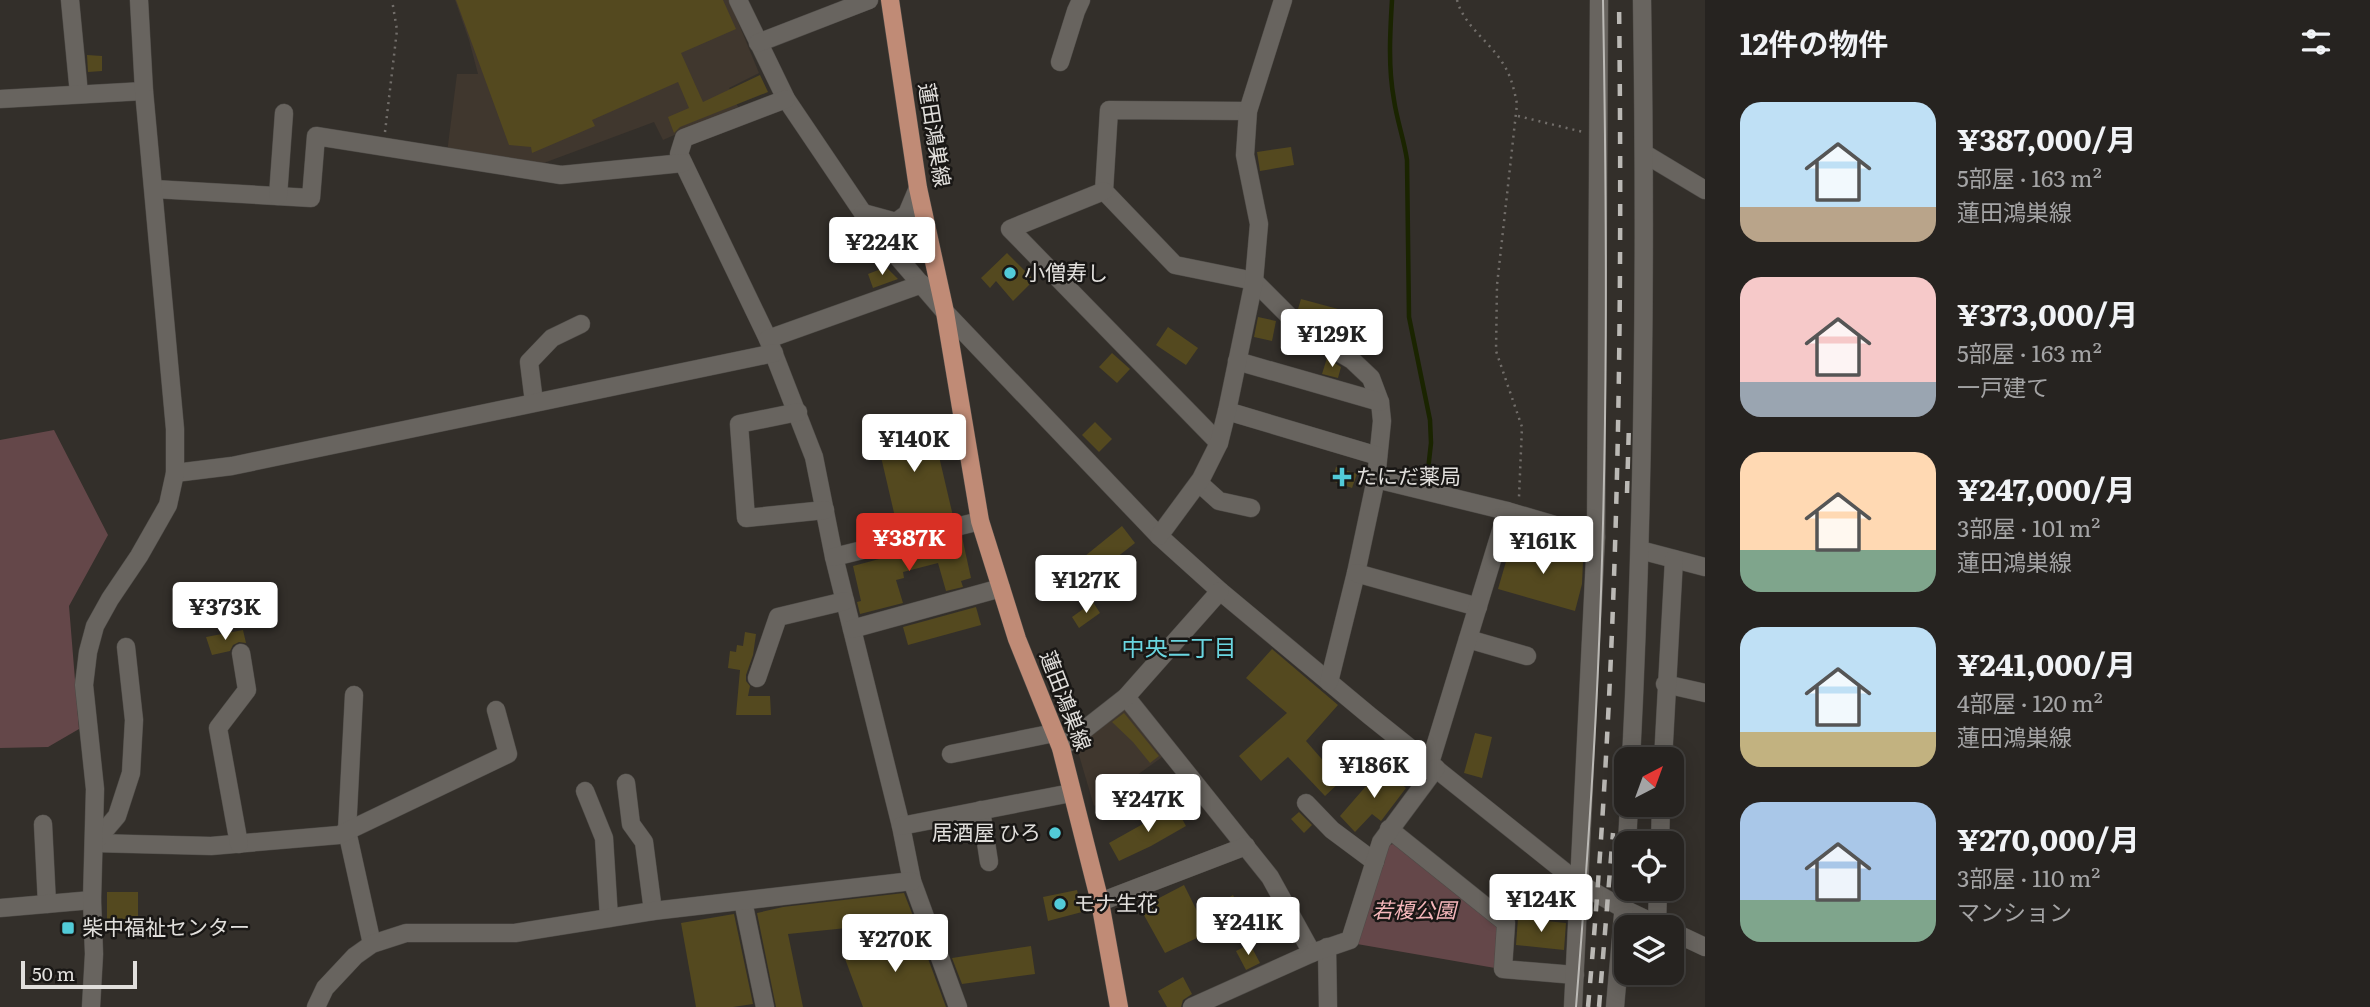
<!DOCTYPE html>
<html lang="ja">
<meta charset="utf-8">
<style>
body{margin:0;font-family:Literata,"Noto Sans JP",serif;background:#2e2b29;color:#f1f3f6;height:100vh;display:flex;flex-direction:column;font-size:26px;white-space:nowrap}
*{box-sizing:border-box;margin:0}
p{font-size:23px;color:#a4a4a5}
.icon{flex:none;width:38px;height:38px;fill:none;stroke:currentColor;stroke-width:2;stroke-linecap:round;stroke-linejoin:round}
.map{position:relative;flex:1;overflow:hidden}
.details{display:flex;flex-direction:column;background:#262320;width:665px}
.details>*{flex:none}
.needle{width:46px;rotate:41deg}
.buttons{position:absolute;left:1614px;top:747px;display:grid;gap:14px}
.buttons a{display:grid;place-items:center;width:70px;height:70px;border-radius:14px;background:#262320;box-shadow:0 4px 18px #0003,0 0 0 2px #42403e;font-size:35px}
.scale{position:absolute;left:21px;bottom:18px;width:116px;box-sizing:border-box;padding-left:7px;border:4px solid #e1dfdc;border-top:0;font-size:19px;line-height:24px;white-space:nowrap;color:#e1dfdc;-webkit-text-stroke:5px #191715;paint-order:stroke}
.price{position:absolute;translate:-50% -60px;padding:0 16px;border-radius:7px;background:#fff;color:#222;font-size:23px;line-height:46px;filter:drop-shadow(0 2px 4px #0008)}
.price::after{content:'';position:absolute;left:50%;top:42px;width:21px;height:16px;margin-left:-10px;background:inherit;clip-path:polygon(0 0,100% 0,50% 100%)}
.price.active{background:#d93025;color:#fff}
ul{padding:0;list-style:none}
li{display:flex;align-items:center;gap:21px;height:175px;padding:0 35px}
li span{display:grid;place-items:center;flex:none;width:196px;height:140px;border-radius:21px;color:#555}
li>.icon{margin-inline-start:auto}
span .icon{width:84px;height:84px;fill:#fffc;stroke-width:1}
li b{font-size:30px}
h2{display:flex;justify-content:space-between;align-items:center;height:84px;padding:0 35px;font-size:30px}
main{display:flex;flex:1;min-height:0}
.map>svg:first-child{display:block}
</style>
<main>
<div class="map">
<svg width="1705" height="1007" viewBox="0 0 1705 1007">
<rect width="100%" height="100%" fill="#332f2a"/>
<g fill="#40372e">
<polygon points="455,0 729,0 759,73 729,88 738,107 663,140 654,122 533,167 447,153 457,74 478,74 469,40"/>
<polygon points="1127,707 1165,755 1094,806 1076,745"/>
</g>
<g fill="#644749">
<polygon points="54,430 108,535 69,606 79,729 48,747 0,748 0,440"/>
<polygon points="1397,843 1500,924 1495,968 1357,944 1389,845"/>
</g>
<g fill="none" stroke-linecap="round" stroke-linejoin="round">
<path stroke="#1a2400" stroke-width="4.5" d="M1392,0C1390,33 1388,67 1394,100C1397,121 1404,139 1407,160L1409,317L1430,420L1431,443L1428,470"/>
</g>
<g fill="#54491f">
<polygon points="456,0 723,0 736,29 681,53 703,102 760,75 768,92 680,127 674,133 668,117 689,108 678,82 592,120 595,126 532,153 531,147 509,145"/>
<polygon points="87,55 102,56 102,71 88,72"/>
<polygon points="1291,147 1294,165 1260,171 1257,152"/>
<polygon points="1007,253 1034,280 1013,301 996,281 990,288 981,278"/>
<polygon points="886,267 898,279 873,288 868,274"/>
<polygon points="1301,299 1338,309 1333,328 1311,322 1298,309"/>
<polygon points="1258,317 1276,321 1272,341 1254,337"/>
<polygon points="1168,327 1198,348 1186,365 1156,345"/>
<polygon points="1112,353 1130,369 1117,383 1099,367"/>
<polygon points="1327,358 1341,367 1338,378 1322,374"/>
<polygon points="930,418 953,516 898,530 875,431"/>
<polygon points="1095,422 1112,439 1099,452 1082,435"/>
<polygon points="1336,467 1357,474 1352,488 1332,481"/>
<polygon points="1122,526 1135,543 1098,572 1085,556"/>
<polygon points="962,537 971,578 961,581 963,587 946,591 938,563 903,572 904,578 896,580 903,603 860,614 857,602 861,601 853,566"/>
<polygon points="1512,541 1583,561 1582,584 1575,611 1498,589"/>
<polygon points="1093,602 1100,613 1079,628 1072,617"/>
<polygon points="976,607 981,625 908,645 903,627"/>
<polygon points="243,630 246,643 239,642 233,645 230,651 212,655 206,637"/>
<polygon points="745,632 756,634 753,655 746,675 746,681 750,686 748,696 770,696 771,715 736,715 740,670 728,668 730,651 736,652 737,645 743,646"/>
<polygon points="1272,649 1338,705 1306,741 1341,781 1325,796 1288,757 1261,781 1239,756 1287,713 1246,678"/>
<polygon points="1124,713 1159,756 1150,763 1133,742 1112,722"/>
<polygon points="1475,733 1492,737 1482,778 1464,773"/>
<polygon points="1380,770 1385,770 1406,788 1381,821 1372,814 1355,832 1340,816"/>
<polygon points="1175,806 1186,826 1151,846 1119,861 1109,843"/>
<polygon points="1299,812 1312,825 1304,833 1291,819"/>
<polygon points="1184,885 1199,915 1233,895 1255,937 1242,944 1231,922 1165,953 1140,908"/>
<polygon points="1077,890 1082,912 1048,921 1043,897"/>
<polygon points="107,892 138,892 138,934 126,934 124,929 107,925"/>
<polygon points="904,893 915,921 788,934 803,1007 776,1007 757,913 783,907"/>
<polygon points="734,914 753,1004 733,1007 696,1007 681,923"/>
<polygon points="1518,918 1566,923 1564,950 1516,945"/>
<polygon points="917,929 946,1007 863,1007 844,956"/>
<polygon points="1250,944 1260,963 1246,970 1236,951"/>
<polygon points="1031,946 1035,974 962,984 952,958"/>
<polygon points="1183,977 1192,994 1183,1000 1181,1007 1167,1007 1158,991"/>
</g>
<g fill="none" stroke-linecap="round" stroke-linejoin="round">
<defs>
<g id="minor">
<polyline points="70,0 79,94"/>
<polyline points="738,0 786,99 863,213 889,247 945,312 1159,536 1220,591 1370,716 1580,884 1624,909 1664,928"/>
<polyline points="758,43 869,0"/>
<polyline points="1060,62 1076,11 1081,0"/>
<polyline points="0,99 144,91"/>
<polyline points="786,99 684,138 679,154 768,339 814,457 834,557 901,826 912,881 958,1007"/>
<polyline points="1248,111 1109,110 1104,191 1175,265 1254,281 1306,333 1352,360 1371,378 1380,402 1382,421 1376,479 1356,573 1329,682"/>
<polyline points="1645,154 1705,190"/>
<polyline points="154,189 311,198 316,136 561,175 683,163"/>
<polyline points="1104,191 1010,229 1219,443"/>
<polyline points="278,196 284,113"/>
<polyline points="863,213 896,222 907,214 918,188"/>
<polyline points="768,339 922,284"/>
<polyline points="1237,361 1380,402"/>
<polyline points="534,402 529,362 552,338 581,324"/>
<polyline points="1227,411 1378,456"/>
<polyline points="798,412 739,424 746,518 825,510"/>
<polyline points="175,473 232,466 774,353"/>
<polyline points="1376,479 1507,511 1596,537"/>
<polyline points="1199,483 1219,501 1251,508"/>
<polyline points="1159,536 1201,479 1219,443 1227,411 1254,281 1259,224 1245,155 1248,111 1283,0"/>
<polyline points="1640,550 1705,567"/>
<polyline points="834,557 980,521"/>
<polyline points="1356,573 1478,607"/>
<polyline points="852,629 1001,588"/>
<polyline points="1468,639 1527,656"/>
<polyline points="757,678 778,617 845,601"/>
<polyline points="1665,684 1705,693"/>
<polyline points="354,695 347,831 372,944"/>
<polyline points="1126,697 1270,877 1312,953"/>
<polyline points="1061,748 1126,697 1220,591"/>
<polyline points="951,754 1054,733"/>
<path d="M1631,760C1644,507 1646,253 1642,0"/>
<polyline points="1663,760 1674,559"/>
<polyline points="1430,763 1507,511"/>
<polyline points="626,783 631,824 644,842 653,911"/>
<polyline points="585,791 604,838 609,918"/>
<polyline points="1306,803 1332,830 1375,862"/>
<polyline points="981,810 989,862"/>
<polyline points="43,824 47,904"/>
<polyline points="901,826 1071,793"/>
<polyline points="1389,829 1506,923 1503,969 1575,975"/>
<polyline points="94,843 211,846 339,835 508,754 496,710"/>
<polyline points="94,843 117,816 131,773 134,720 126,647"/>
<polyline points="239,844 218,728 247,690 241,653"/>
<polyline points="1627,844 1629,805"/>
<polyline points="1660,844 1661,805"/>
<polyline points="743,901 765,1007"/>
<polyline points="1100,902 1246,846"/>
<polyline points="0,908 92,900"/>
<polyline points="1657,924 1658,889"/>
<polyline points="1671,931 1705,947"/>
<polyline points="1327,947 1328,1007"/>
<polyline points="91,1007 94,954 92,900 95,789 84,685 88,652 95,626 110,599 139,556 168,505 175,473 175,429 144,91 139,0"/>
<polyline points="316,1007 325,988 355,956 372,944 406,933 515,933 653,911 912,881"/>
<polyline points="1192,1007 1312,953 1350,940 1381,842 1436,768"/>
<polyline points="1573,1007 1596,537 1599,0"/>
<polyline points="1615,1007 1626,880"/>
</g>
<polyline id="major" points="890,0 918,188 945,312 980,521 1017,639 1061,748 1100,902 1119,1007"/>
</defs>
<use href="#minor" stroke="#4e4b47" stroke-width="19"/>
<use href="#major" stroke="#4e4b47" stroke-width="19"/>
<g stroke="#726e6a" stroke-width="2.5" stroke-dasharray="2 5" stroke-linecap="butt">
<path d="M1457,0C1464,26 1488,40 1502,62C1511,75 1514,89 1517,104L1497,285L1496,351L1522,427L1519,497"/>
<polyline points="1518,116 1583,132"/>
<polyline points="385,132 397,30 392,0"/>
</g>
<use href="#minor" stroke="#68645f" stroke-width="18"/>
<use href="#major" stroke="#c08b76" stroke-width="18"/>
<path stroke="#bbb9b5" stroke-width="2" d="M1576,1007C1585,894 1593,781 1598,668C1608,446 1607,223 1603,0"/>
<g stroke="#bbb9b5" stroke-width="4.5" stroke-dasharray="12 12" stroke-linecap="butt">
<polyline points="1627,493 1629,423"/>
<path d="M1588,1007C1618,672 1623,336 1619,0"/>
<polyline points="1599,1007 1613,833"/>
</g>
</g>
<g fill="#52cbd8" stroke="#191715" stroke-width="2.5">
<circle cx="1010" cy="273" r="7"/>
<path d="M1338.5 466.5h7v7h7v7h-7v7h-7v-7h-7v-7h7z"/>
<circle cx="1055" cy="833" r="7"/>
<circle cx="1060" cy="904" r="7"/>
<rect x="61" y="921" width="14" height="14" rx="3.5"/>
</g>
<g text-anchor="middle" stroke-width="5" stroke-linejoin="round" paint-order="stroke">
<g font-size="21" fill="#e1dfdc" stroke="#191715">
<text transform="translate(934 135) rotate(81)" y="7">蓮田鴻巣線</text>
<text transform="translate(1065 701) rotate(69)" y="7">蓮田鴻巣線</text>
</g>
<g font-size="21" fill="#e1dfdc" stroke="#191715" text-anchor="start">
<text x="1024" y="280">小僧寿し</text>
<text x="1356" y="484">たにだ薬局</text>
<text x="1041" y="840" text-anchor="end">居酒屋 ひろ</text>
<text x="1074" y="911">モナ生花</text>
<text x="82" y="935">柴中福祉センター</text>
</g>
<g font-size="21" font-style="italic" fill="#f6b7bb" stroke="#191715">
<text x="1414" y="918">若榎公園</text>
</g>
<g font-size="23" fill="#6ad6e1" stroke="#191715">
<text x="1179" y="656">中央二丁目</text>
</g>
</g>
</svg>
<div class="buttons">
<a><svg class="needle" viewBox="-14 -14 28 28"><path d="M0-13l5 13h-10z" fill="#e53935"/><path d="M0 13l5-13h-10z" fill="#a4a4a5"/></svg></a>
<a><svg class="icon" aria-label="locate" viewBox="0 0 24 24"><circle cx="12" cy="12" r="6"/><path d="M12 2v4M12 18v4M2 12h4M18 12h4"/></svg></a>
<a><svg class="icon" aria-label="layers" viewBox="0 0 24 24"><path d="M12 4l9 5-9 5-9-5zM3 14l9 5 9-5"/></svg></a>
</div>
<div class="scale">50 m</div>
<b class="price" style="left:882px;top:277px">¥224K</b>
<b class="price" style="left:1332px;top:369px">¥129K</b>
<b class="price" style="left:914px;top:474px">¥140K</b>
<b class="price active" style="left:909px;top:573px">¥387K</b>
<b class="price" style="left:1543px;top:576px">¥161K</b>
<b class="price" style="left:1086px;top:615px">¥127K</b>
<b class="price" style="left:225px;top:642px">¥373K</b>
<b class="price" style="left:1374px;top:800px">¥186K</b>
<b class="price" style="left:1148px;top:834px">¥247K</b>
<b class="price" style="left:1541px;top:934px">¥124K</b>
<b class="price" style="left:1248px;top:957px">¥241K</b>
<b class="price" style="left:895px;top:974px">¥270K</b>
</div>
<section class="details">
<h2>12件の物件<svg class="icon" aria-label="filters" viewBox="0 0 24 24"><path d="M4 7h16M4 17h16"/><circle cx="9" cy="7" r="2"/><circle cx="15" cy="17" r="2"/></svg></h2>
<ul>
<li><span style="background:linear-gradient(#bfe0f5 75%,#b9a48a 0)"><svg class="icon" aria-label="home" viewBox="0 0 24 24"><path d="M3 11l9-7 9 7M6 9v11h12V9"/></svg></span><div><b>¥387,000/月</b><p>5部屋 · 163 m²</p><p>蓮田鴻巣線</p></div></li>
<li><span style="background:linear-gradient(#f6c9c9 75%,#9aa5b1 0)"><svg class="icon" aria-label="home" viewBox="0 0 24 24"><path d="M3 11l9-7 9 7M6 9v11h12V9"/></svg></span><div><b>¥373,000/月</b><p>5部屋 · 163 m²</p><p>一戸建て</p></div></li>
<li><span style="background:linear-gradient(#ffd9b3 70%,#7fa58c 0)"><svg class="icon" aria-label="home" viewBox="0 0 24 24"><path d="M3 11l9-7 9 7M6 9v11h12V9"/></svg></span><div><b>¥247,000/月</b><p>3部屋 · 101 m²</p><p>蓮田鴻巣線</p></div></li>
<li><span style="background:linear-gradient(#bfe0f5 75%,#c2b280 0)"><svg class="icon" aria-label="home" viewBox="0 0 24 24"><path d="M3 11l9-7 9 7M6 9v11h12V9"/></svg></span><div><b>¥241,000/月</b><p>4部屋 · 120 m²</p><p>蓮田鴻巣線</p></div></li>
<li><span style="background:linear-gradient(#a9c7e8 70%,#7fa58c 0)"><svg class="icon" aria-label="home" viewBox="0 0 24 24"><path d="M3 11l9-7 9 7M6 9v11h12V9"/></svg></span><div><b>¥270,000/月</b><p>3部屋 · 110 m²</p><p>マンション</p></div></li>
</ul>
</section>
</main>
